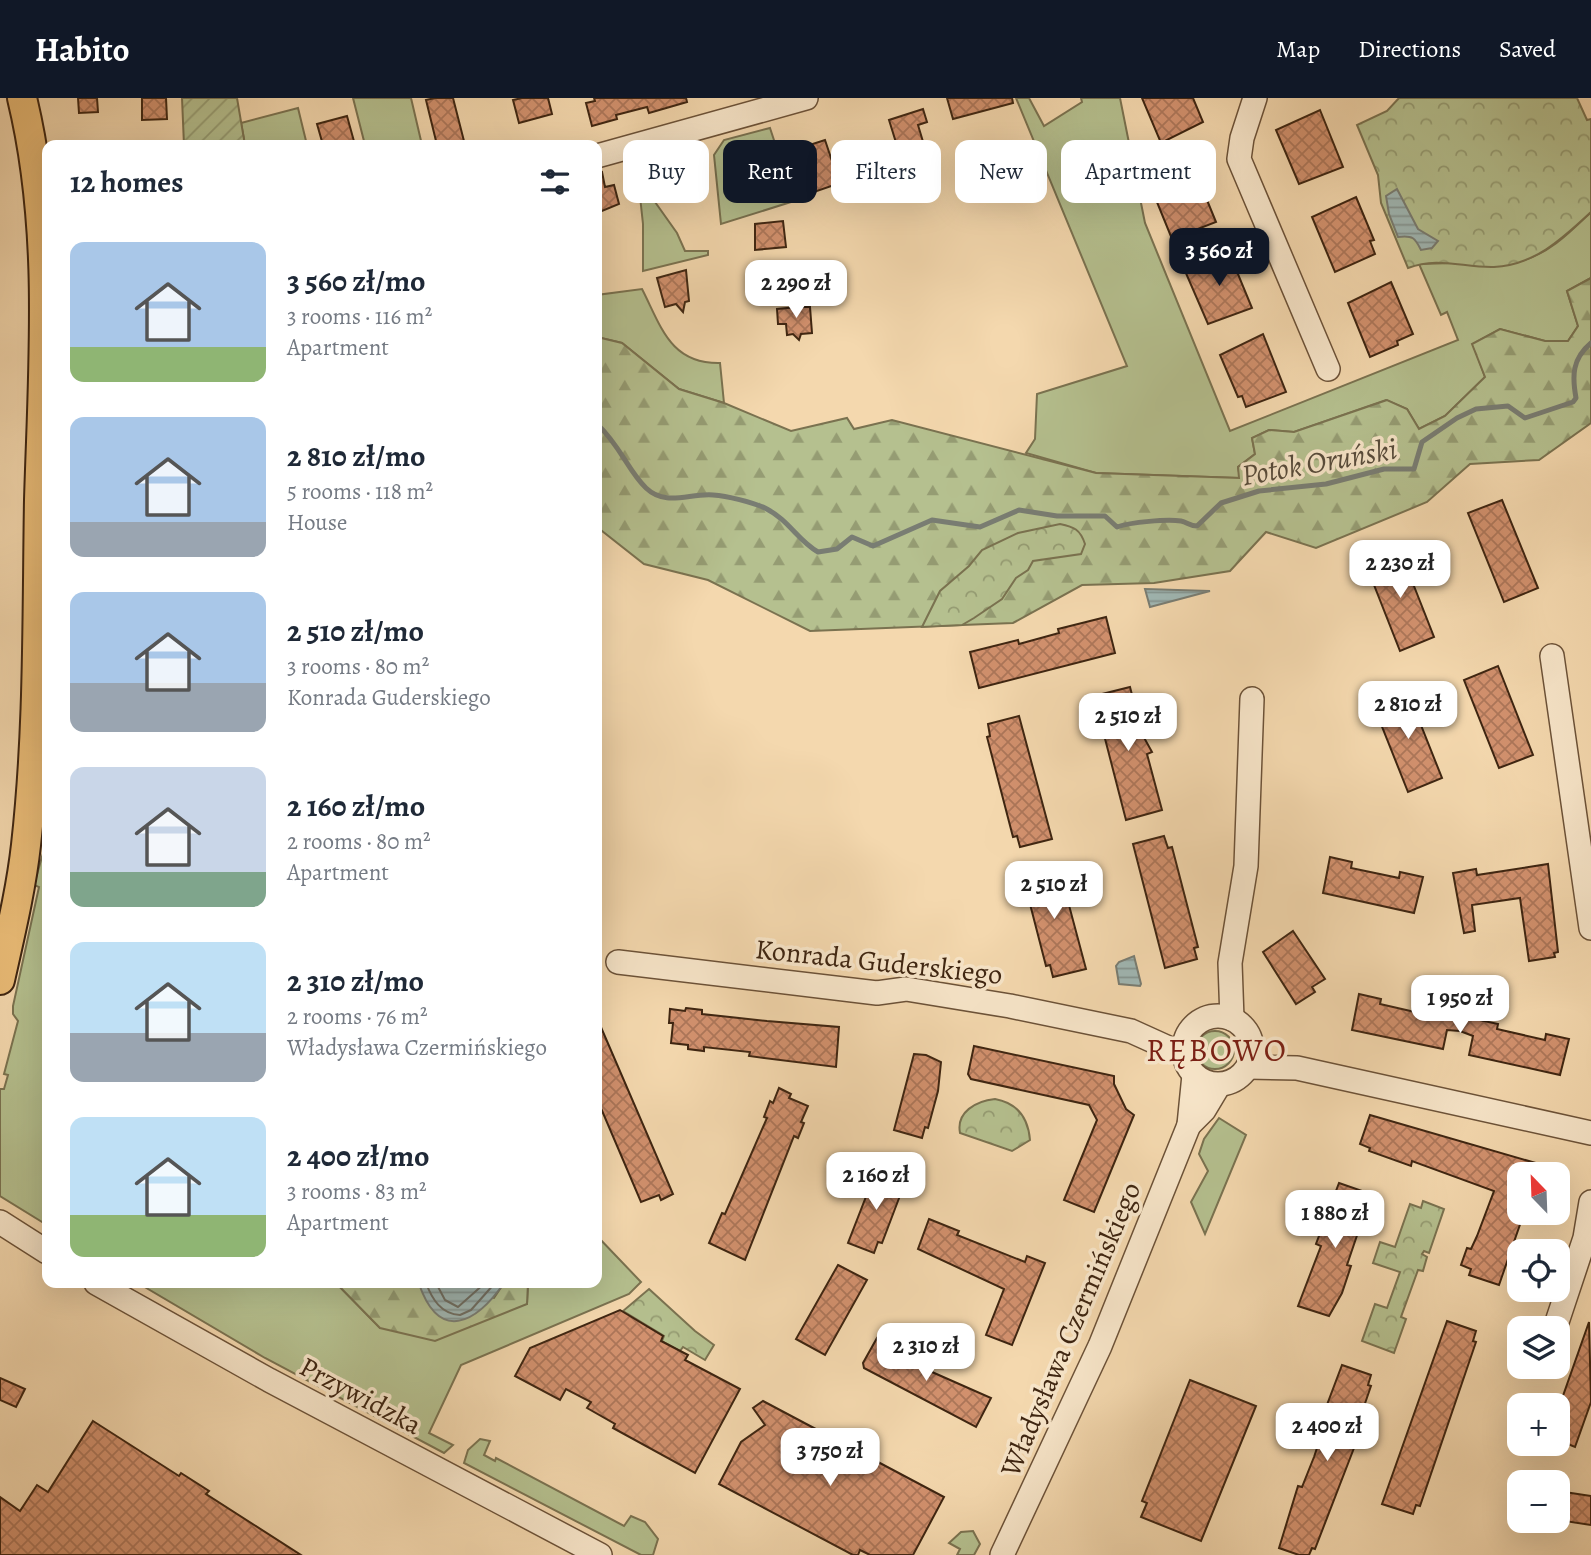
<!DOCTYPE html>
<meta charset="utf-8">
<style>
body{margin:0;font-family:Alegreya,serif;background:#f6f6f7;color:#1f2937;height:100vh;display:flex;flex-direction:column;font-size:26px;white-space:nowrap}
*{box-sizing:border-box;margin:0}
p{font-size:23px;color:#747a83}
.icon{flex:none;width:38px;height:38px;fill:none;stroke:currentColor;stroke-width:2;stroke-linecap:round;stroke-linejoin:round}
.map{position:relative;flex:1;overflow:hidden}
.drawer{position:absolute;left:42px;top:42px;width:560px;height:1148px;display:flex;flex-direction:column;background:#fff;border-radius:14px;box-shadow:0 7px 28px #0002}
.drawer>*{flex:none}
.top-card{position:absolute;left:623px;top:42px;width:665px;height:63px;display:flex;gap:14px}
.needle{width:46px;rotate:337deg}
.buttons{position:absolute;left:1507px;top:1064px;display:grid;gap:14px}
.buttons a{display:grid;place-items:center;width:63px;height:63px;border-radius:14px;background:#fff;box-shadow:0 7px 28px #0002;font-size:35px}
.price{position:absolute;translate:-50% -60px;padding:0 16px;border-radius:14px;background:#fff;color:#222;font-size:23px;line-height:46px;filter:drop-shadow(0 2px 4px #0008)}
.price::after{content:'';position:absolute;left:50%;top:42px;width:21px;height:16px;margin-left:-10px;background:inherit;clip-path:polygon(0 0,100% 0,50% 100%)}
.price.on{background:#111827;color:#fff}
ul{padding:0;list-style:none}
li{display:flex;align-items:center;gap:21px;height:175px;padding:0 28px}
li span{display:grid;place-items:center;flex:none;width:196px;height:140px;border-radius:14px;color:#555}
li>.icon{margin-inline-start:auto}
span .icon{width:84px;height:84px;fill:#fffc;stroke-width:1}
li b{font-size:30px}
h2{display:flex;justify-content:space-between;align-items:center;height:84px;padding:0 28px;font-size:30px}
.tag{padding:0 24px;border-radius:14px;background:#fff;box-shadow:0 7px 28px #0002;font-size:24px;line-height:63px}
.tag.on{background:#111827;color:#fff}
header{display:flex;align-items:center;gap:42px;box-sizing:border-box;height:98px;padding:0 35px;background:#111827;color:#fff}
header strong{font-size:33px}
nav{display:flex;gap:38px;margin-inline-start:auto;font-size:24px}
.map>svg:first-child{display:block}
</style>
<header>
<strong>Habito</strong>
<nav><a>Map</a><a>Directions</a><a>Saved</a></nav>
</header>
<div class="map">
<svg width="1591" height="1457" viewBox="0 0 1591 1457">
<defs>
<pattern id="forest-firs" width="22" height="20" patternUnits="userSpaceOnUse" patternTransform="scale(1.75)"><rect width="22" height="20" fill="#b5c08f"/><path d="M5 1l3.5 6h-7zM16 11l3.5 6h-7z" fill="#959c73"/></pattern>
<pattern id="park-crowns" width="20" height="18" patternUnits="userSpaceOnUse" patternTransform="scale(1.75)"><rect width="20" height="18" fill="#b5c08f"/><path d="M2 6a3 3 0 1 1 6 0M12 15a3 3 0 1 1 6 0" fill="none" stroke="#959c73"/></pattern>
<pattern id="garden-furrows" width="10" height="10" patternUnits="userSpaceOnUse" patternTransform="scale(1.75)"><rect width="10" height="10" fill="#b5c08f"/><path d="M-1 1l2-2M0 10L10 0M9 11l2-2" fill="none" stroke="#959c73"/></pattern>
<pattern id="water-rules" width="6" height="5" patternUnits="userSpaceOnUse" patternTransform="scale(1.75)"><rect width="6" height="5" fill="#a0b8b5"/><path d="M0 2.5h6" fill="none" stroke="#849592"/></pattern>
<pattern id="building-cross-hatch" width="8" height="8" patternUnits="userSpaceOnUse" patternTransform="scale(1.75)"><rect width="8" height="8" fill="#d2916e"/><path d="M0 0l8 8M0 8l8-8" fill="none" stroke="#ac7659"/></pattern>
</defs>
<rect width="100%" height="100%" fill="#f4d8ae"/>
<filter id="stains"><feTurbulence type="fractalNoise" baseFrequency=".00286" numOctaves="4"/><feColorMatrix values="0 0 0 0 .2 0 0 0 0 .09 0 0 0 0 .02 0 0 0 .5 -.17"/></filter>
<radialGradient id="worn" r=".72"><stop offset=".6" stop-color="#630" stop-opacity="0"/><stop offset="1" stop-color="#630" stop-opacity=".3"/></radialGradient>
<g fill="#b5c08f" stroke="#7a7250" stroke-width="2">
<polygon points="353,0 411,0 422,47 365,47"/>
<path d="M1016,0H1029L1044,28L1082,4L1081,0H1120L1145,125L1230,333L1458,242L1447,214L1441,217L1419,166L1521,163C1550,155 1570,134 1591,114V180L1567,193L1578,228L1568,243H1545L1500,231L1473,246L1485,279L1445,318L1419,331L1407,311L1386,302L1294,334L1269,332L1252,340L1255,356L1238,369L1240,380L1096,375L1026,355L1035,341L1037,296L1127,268Z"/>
<polygon points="298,10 307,47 245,47 241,25"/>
<polygon points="770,30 794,103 721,126 714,57 724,42"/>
<polygon points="638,80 677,135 685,153 708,153 708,157 643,173 643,126"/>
<path d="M642,191C661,228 670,266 720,265L724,305L679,291L622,245L597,239V197Z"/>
<polygon points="47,741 47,1127 0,1098 0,991 4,991 8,977 4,976 18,923 13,916 13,908 39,789 34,787"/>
<circle cx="1215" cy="952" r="19"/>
<polygon points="1219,1020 1246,1037 1205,1136 1191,1104 1208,1073 1199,1056 1204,1041"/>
<polygon points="597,1138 641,1184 629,1196 461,1267 429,1335 453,1347 444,1355 265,1260 138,1185 336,1185 380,1230 527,1206 528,1185 597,1185"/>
<polygon points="480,1341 490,1343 484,1357 495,1363 496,1360 624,1428 631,1418 645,1424 658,1441 653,1457 641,1457 464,1365 468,1352"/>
<polygon points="973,1433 980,1446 974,1457 957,1457 960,1451 949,1445 961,1434"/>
</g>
<g fill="url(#forest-firs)" stroke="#7a7250" stroke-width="2">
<polygon points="1591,180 1591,325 1539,362 1470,366 1427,404 1316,450 1266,434 1230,473 1154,485 1082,487 1013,525 810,533 708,482 644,466 597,429 597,239 622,245 679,291 724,305 791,333 847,320 854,331 892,322 1096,375 1239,380 1238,369 1255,356 1252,340 1269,332 1294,334 1387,302 1407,311 1419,331 1445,318 1485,279 1472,246 1500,231 1545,243 1568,243 1578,228 1567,193"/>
<polygon points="336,1185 420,1185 494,1200 504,1185 528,1185 527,1206 435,1243 380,1230"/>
</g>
<g fill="url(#park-crowns)" stroke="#7a7250" stroke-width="2">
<path d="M1399,0H1577L1587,22L1591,21V114C1563,140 1535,167 1494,169C1464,170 1438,158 1408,170L1381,105L1378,77L1357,27L1387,13Z"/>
<path d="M1060,426C1074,429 1080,431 1085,446L1081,456L1033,463L1028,472L1016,480L1002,501L974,520L962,527L922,529L940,493L969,468L982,452L1018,435Z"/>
<path d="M995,1001C1017,1005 1028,1019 1030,1042L1012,1053L960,1035C956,1014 976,1003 995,1001Z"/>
<polygon points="1423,1103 1444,1111 1429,1155 1424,1153 1422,1156 1427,1159 1423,1173 1418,1172 1401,1219 1406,1221 1394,1255 1362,1243 1375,1206 1387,1210 1400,1174 1373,1165 1380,1144 1395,1149 1410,1106 1421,1110"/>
<polygon points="649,1191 695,1233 714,1247 705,1262 683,1249 680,1253 662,1243 664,1238 623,1213"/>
</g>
<polygon fill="url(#garden-furrows)" stroke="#7a7250" stroke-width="2" points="182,0 237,0 245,47 184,47"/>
<g fill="url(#water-rules)" stroke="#797d73" stroke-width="2">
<path d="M1397,91L1418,131L1438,143L1432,150L1421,152C1415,140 1413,137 1398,139L1389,116L1386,98Z"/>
<polygon points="1145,491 1210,493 1150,509"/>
<polygon points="1134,858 1141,886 1140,888 1119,886 1116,868 1119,864"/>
<path d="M504,1185C477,1224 440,1246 419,1186Z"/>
</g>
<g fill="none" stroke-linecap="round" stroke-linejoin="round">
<g stroke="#6f6e63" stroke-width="2">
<path d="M426,1185C432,1201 441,1216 460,1217L471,1212L495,1185"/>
<polyline points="436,1185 445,1202 458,1209 485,1185"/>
</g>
<path stroke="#797d73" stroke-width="5" d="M597,326C620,347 628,373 646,390C666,409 689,395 713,397C727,398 752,404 765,410C789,422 798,443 818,454L837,451L852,439L873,448L932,422L980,429L1019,412L1057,418H1105L1117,429C1131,424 1167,421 1181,423C1187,424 1190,428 1197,428L1221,405L1259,393L1326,386L1384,371H1414L1422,344L1457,320L1476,311L1508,308L1525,320L1573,304L1576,300C1572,278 1572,261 1591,245"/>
</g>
<g fill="url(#building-cross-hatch)" stroke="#3e2511" stroke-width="2">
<polygon points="78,0 97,0 98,14 79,15"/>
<polygon points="142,0 166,0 167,21 142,22"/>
<polygon points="435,0 453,0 465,47 437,47 426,2"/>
<polygon points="522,0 548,0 552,16 519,25 513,2"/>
<polygon points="594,0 686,0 687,4 649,15 647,9 616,17 617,21 592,28 586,5 595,3"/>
<polygon points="947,0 1012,0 1013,5 953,21"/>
<polygon points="1142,0 1193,0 1203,24 1161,45"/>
<polygon points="923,11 927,24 918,27 927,57 892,68 888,55 898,51 889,22"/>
<polygon points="1320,12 1343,69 1299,86 1276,32"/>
<polygon points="347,18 355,47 323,47 317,26"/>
<polygon points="825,42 835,72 844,69 849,82 814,94 805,64 795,67 791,53"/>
<polygon points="1193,68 1216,124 1172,141 1150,87"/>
<polygon points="602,74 605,89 614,87 619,106 597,115 597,75"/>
<polygon points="1356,99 1374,142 1370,143 1375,156 1335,174 1312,119"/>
<polygon points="783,123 786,149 755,152 755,126"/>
<polygon points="1228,152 1252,210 1208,226 1185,173"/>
<polygon points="686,172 689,203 685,204 683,214 676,206 665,209 657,180"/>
<polygon points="1391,184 1413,236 1397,243 1398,247 1370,259 1348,205"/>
<polygon points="798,209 810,209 812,235 801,236 799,242 793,236 787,237 786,226 778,226 777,211"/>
<polygon points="1263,236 1286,294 1246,309 1242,298 1238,299 1220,257"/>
<polygon points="1502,402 1538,490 1504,504 1468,415"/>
<polygon points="1399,450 1434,539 1400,553 1365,464"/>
<polygon points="1106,519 1115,555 979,590 970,554 1018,542 1019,546 1059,535 1058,531"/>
<polygon points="1498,568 1533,657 1499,670 1464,582"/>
<polygon points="1130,589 1142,636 1152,654 1147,656 1162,712 1126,722 1094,598"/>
<polygon points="1407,592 1442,680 1408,694 1373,606"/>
<polygon points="1019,618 1052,741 1020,749 1017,738 1013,739 987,639 990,638 988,626"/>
<polygon points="1164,738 1168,750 1172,749 1198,849 1194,850 1197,861 1165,870 1133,746"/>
<polygon points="1330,759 1352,764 1351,770 1399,780 1400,774 1423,779 1414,815 1323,795"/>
<polygon points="1058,766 1086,871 1053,879 1050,867 1046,868 1022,775"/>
<polygon points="1548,766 1558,854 1554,855 1555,859 1529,863 1520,800 1472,807 1475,833 1464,835 1453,775 1476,771 1477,777"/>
<polygon points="1293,833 1325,881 1312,889 1315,894 1296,906 1263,854"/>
<polygon points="1359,896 1381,901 1380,906 1428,917 1429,911 1498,926 1497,931 1545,942 1546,936 1569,941 1560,977 1469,957 1473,938 1460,933 1447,932 1443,951 1352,932"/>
<polygon points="686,910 702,912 702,916 767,923 839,929 836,969 749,958 750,954 704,949 704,953 688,951 688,947 671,945 673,925 669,925 670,911 685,913"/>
<polygon points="597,920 673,1096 661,1102 659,1097 641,1104 597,1001"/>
<polygon points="974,948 1114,978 1114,986 1126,1011 1134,1017 1094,1114 1064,1102 1097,1022 1089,1007 971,981 968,976"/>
<polygon points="914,956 926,957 941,964 938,993 928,1030 925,1029 922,1040 894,1032"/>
<polygon points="779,990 791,996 789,1000 808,1008 801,1024 804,1025 798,1040 794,1038 745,1162 709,1145 722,1115 725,1116 767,1020 764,1019 770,1003 773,1005"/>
<polygon points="1370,1017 1539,1066 1535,1076 1519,1076 1519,1115 1524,1115 1499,1187 1469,1177 1471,1171 1461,1167 1467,1150 1471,1151 1477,1138 1494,1093 1412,1063 1411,1068 1369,1053 1370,1050 1360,1046"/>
<polygon points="876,1073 902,1083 898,1093 901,1095 882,1145 878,1144 874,1155 848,1145"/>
<polygon points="1339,1085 1371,1096 1347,1167 1351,1168 1342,1195 1329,1218 1298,1208 1321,1148 1316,1146"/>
<polygon points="929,1121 959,1133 957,1137 1025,1164 1027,1158 1045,1165 1012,1247 986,1237 1004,1191 918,1151"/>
<polygon points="838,1167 867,1182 825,1257 796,1241"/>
<polygon points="620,1212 663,1238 661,1243 688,1257 685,1262 740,1291 695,1375 613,1330 615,1326 587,1310 591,1304 566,1291 560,1302 515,1278 530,1250"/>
<polygon points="1447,1223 1476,1233 1473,1243 1476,1244 1420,1408 1416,1407 1413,1416 1382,1406"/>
<polygon points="1589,1224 1591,1304 1575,1349 1558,1342 1558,1312"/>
<polygon points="877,1240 932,1274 991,1300 976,1329 864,1270 863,1265"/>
<polygon points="1342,1267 1371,1277 1368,1287 1371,1288 1350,1349 1354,1350 1315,1451 1312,1450 1309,1457 1299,1457 1279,1450 1298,1388 1302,1389 1314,1359 1324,1329 1319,1328"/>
<polygon points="0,1280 25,1291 16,1309 0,1302"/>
<polygon points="1190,1282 1256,1308 1201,1443 1141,1419 1147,1405 1142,1403"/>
<polygon points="763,1303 944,1399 913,1457 870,1457 860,1452 858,1457 853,1457 719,1386 741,1344 765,1327 753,1310"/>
<polygon points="93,1323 179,1378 181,1375 209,1393 206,1396 301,1457 0,1457 0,1399 20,1413 37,1387 48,1394"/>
<polygon points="1558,1393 1591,1398 1591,1427 1558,1422"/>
</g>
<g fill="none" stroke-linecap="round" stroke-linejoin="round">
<defs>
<g id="minor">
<polyline points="1255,0 1242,40 1239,61 1328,271"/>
<polyline points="597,58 806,0"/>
<polyline points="1552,558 1591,830"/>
<polyline points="618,864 877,895 906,891 1010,908 1131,933 1184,957"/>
<circle cx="1218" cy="952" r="34"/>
<polyline points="1232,921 1230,865 1246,768 1252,601"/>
<polyline points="1248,969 1297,970 1591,1035"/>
<polyline points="1189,1027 1204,1012 1219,987"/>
<polyline points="0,1124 47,1154"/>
<polyline points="96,1185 269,1282 600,1457"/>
<polyline points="1555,1230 1585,1140 1591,1104"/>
<polyline points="1002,1457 1100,1248 1189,1027 1194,977"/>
</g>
<path id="major" d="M0,882C10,837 21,792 26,747C39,632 37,517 39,402C43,267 54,132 22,0"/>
</defs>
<use href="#minor" stroke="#6c5238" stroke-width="26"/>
<use href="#major" stroke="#3e2511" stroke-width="32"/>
<use href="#minor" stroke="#f8e6ca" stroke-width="23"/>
<use href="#major" stroke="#eabc77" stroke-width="28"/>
</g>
<g text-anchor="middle" stroke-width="7" stroke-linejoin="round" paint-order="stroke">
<g font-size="28" fill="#3e2511" stroke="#f8e6ca">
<text transform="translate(879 863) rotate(6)" y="10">Konrada Guderskiego</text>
<text transform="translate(1070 1231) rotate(-67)" y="10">Władysława Czermińskiego</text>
<text transform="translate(361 1297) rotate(28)" y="10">Przywidzka</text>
</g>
<g font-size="30" font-style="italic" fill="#564a3a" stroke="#f8e6ca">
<text transform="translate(1319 364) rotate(-10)" y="10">Potok Oruński</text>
</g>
<g font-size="32" letter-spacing="2" fill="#7a1f14" stroke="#f8e6ca">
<text x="1217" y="963">RĘBOWO</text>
</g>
</g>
<rect width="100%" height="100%" filter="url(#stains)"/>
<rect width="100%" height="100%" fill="url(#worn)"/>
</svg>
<div class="buttons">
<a><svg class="needle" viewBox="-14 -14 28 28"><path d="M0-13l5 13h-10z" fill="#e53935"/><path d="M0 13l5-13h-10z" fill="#747a83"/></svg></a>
<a><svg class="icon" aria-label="locate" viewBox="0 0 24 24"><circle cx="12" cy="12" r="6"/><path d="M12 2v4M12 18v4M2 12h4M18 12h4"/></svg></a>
<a><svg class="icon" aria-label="layers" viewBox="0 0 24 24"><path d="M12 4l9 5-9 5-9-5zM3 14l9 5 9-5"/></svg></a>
<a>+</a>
<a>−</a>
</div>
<b class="price on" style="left:1219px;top:190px">3 560 zł</b>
<b class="price" style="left:796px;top:222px">2 290 zł</b>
<b class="price" style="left:1400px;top:502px">2 230 zł</b>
<b class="price" style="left:1408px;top:643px">2 810 zł</b>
<b class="price" style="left:1128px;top:655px">2 510 zł</b>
<b class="price" style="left:1054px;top:823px">2 510 zł</b>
<b class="price" style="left:1460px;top:937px">1 950 zł</b>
<b class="price" style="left:876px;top:1114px">2 160 zł</b>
<b class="price" style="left:1335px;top:1152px">1 880 zł</b>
<b class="price" style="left:926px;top:1285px">2 310 zł</b>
<b class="price" style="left:1327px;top:1365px">2 400 zł</b>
<b class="price" style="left:830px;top:1390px">3 750 zł</b>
<div class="top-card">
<a class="tag">Buy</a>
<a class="tag on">Rent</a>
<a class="tag">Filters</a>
<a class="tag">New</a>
<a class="tag">Apartment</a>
</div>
<section class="drawer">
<h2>12 homes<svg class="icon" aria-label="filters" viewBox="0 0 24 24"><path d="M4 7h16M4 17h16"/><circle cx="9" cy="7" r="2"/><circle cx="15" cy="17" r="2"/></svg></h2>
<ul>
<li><span style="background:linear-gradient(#a9c7e8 75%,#8fb573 0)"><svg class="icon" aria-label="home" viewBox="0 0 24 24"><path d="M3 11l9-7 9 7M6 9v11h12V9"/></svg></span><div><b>3 560 zł/mo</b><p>3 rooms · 116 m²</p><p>Apartment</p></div></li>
<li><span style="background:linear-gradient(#a9c7e8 75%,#9aa5b1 0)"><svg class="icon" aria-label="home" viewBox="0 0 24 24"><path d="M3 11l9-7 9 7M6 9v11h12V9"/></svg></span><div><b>2 810 zł/mo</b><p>5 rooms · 118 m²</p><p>House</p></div></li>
<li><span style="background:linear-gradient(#a9c7e8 65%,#9aa5b1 0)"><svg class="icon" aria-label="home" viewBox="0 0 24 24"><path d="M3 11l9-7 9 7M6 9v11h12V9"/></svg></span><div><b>2 510 zł/mo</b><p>3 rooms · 80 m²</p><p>Konrada Guderskiego</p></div></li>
<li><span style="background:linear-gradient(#c9d6e8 75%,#7fa58c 0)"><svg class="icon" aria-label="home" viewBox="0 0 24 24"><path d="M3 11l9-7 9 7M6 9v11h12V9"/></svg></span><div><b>2 160 zł/mo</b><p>2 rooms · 80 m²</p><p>Apartment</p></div></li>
<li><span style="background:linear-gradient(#bfe0f5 65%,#9aa5b1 0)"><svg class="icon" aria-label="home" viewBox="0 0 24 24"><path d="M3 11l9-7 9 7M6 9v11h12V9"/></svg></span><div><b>2 310 zł/mo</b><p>2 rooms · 76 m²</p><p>Władysława Czermińskiego</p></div></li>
<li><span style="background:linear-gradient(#bfe0f5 70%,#8fb573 0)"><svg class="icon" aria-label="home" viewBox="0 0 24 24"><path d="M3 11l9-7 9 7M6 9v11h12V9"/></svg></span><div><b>2 400 zł/mo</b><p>3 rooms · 83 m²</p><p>Apartment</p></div></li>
</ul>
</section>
</div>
